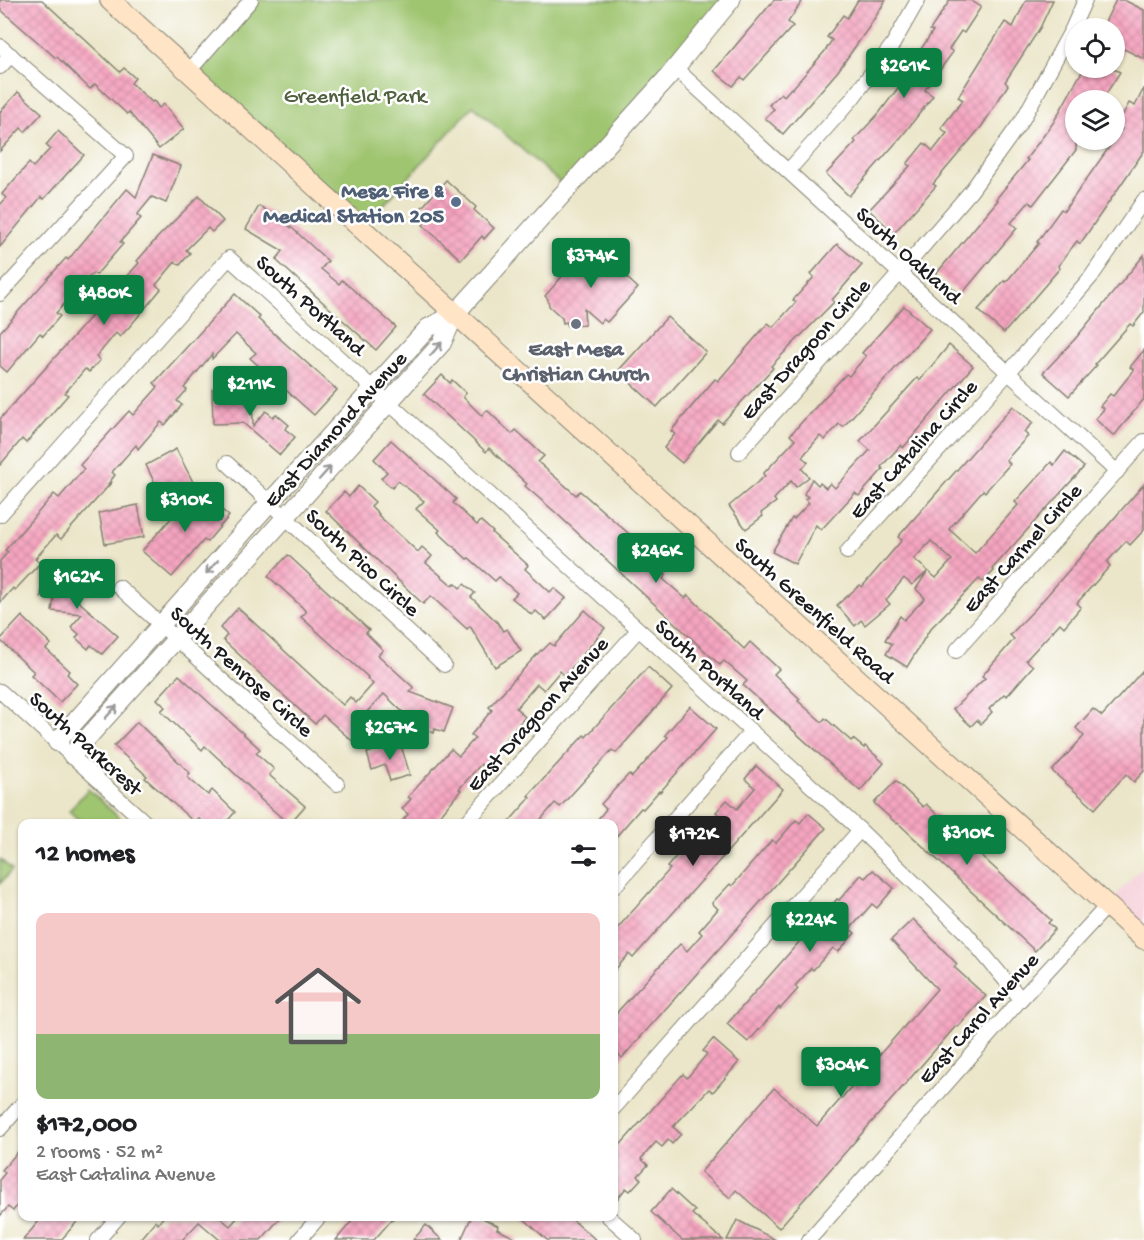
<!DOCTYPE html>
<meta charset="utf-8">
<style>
body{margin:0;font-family:"Gochi Hand",sans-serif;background:#f6f6f6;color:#202124;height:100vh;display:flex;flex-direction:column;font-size:22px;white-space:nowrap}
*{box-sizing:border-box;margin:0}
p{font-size:20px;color:#757577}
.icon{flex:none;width:33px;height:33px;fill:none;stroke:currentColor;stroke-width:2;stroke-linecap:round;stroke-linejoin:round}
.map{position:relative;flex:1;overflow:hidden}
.sheet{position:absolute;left:18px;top:819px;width:600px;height:402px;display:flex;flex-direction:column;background:#fff;border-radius:12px;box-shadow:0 2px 4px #0004}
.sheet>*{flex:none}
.fabs{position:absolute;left:1065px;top:18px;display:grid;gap:12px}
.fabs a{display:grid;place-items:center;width:60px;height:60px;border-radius:50%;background:#fff;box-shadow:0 2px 4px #0004;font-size:30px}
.price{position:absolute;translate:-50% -51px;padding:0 14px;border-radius:6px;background:#0b8043;color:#fff;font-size:20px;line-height:39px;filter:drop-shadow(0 2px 3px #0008)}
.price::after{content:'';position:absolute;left:50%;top:36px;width:18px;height:14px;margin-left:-9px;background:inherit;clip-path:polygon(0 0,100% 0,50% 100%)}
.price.selected{background:#222;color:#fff}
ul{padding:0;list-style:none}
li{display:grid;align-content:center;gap:12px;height:318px;padding:0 18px}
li+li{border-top:2px solid #e0e0e0}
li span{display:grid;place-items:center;height:186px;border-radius:12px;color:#555}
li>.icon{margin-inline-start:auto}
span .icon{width:108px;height:108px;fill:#fffc;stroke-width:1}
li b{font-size:26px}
h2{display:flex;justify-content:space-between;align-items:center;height:72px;padding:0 18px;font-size:26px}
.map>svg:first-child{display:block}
</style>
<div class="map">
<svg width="1144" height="1240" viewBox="0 0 1144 1240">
<defs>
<pattern id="building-cross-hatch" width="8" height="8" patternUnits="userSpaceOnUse" patternTransform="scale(1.5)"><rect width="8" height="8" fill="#f5a5c0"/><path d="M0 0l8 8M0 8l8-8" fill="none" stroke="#d18da4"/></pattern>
</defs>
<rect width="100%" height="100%" fill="#fff"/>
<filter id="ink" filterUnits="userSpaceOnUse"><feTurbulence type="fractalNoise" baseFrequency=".0167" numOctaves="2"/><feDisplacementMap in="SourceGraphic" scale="12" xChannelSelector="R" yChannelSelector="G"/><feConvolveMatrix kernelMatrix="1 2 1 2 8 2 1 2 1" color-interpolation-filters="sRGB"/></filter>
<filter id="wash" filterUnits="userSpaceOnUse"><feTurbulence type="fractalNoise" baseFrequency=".008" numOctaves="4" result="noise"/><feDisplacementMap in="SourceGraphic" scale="24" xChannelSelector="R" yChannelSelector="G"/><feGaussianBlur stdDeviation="1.35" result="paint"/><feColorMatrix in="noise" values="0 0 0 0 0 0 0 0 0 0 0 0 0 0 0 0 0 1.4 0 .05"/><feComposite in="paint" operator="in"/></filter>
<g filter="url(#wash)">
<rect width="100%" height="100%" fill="#ebe6c9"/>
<polygon fill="#f5cfd9" points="1144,864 1144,938 1108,905"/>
<g fill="#9fc570" stroke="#5e7046" stroke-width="1.5">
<polygon points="251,0 731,0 567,189 473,106 362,229 189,71"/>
<polygon points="88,789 125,823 82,823 69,811"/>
<polygon points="0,859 12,870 0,884"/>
</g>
<g id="blocks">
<g fill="url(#building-cross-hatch)" fill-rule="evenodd">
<polygon points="0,0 42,0 120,72 124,68 135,78 131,83 152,102 154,101 159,108 164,104 184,129 159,149 129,112 127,114 95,84 90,89 57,57 56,58 0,9"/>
<polygon points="774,0 803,0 788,22 793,26 744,80 741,77 733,86 714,71"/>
<polygon points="858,0 886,0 869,27 838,71 783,134 765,118 774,109 769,105 781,93 784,96 791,88 792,89 825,51 832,40 827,37 843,15 847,18"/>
<polygon points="950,0 970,0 981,7 964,33 961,31 949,49 953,52 925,90 933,96 902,136 849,196 826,174 856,142 854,140 880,112 910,72 907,70 933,31 930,30"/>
<polygon points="1026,0 1053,0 1040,28 1005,82 1008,85 982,126 933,184 936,186 894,233 869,210 910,166 907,164 924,143 933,151 947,133 941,128 963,100 958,97 1005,22 1013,27"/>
<polygon points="1116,0 1124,0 1144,10 1144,59 1124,49 1114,66 1114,28 1102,28"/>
<polygon points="1084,68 1112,68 1120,72 1102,100 1076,100 1076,150 1033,205 1029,202 1011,223 1017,228 961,295 936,274 998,200 996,199 1028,160 1026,159 1053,123"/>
<polygon points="1144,88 1144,151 1080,244 1077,241 1058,266 1060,268 1004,333 978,310 1004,281 1006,282 1039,243 1037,242 1061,209 1064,211 1122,129 1117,126 1129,103 1135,106"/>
<polygon points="18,92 42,113 25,132 21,128 0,151 0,112"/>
<polygon points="58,131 84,155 44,199 41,197 0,247 0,205 6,198 2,194 29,163 33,167 50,149 46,145"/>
<polygon points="153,155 181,166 166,203 152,197 137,215 141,218 120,242 123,244 96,275 93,273 56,313 60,316 43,336 40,333 7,372 0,366 0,332 66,258 68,260 127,189 136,197"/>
<polygon points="446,180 476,207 474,210 494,228 484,239 482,236 461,260 423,225 428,220 418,212"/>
<polygon points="199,196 223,221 212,232 208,228 186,250 190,253 180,265 175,262 156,285 161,289 131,325 120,337 116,333 96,357 100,360 89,372 85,369 65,393 68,395 26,443 22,439 0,465 0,419 139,263 137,261 158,237"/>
<polygon points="259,206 282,219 281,221 292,228 328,261 321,269 339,284 342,280 396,327 376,350 276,260 283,251 246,229"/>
<polygon points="602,243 620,259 614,266 638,288 607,322 603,319 600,323 584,309 585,325 567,326 567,322 563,323 562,318 549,306 548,299 545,296 580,256 586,261"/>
<polygon points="837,244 862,265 832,300 834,302 771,366 773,368 722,423 718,420 682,463 664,448 675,434 671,431 715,379 718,381 768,323 773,327 796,302 793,300 814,277 811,274"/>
<polygon points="1144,255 1144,312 1133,326 1130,324 1095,364 1097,365 1069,396 1043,373 1075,339"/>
<polygon points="235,294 260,317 258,319 337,390 314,415 250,358 256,353 236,334 212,359 212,354 184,388 187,390 177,401 182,405 165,425 161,422 138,449 136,445 112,472 115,475 108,484 111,483 61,539 56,535 35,559 40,563 15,590 13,588 0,603 0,561 8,552 5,550 54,494 59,498 84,469 80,465 129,411 133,415 158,387 154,383"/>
<polygon points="904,306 930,329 843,427 839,424 825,440 820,436 802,457 808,462 802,469 809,477 796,487 791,481 774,499 776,502 761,513 763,516 746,529 729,506 765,476 763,474 795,440 790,435 846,374 849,376 866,356 862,353"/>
<polygon points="667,317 706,352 657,407 624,377 626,376 619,370"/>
<polygon points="949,345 973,366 903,448 901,445 881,467 883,469 859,496 855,493 821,530 816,525 795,564 772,552 792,518 794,519 809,503 805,499 808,497 804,494 812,479 818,485 820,483 826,488 830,483 835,488 870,450 860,441 917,378 920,380"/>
<polygon points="1144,350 1144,399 1114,436 1095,419 1104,409 1100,406 1110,394 1113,396 1134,370 1130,367"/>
<polygon points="442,375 450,383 452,380 466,393 463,397 482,416 487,410 512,434 516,430 544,456 538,462 576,495 580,491 644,547 640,551 666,575 663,579 685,598 688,595 744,649 750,642 779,669 774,674 800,699 798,701 822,722 825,718 851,741 853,739 864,748 865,746 884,763 860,791 743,685 747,681 724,661 720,665 555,512 525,486 527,484 489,448 486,452 424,394"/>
<polygon points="252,388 253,426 266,411 273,417 276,414 289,425 285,429 295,437 280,455 243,423 213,424 212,389"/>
<path d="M1013,406L1033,423L1024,432L1028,436L1006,460L1010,464L985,492L983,490L949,529L975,553L1018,505L1015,502L1051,462L1054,465L1065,451L1084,467L992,569L994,571L983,582L979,579L930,629L907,667L886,654L892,644L885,640L900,616L904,620L925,598L916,589L927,572L912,585L904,578L886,600L890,604L865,625L861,620L855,626L837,605L860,585L862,587L902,540L898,537ZM931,541L952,560L936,578L914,559Z"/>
<polygon points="391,440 456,499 453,503 477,525 481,521 493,532 492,533 528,565 525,569 550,592 554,588 566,598 546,620 536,611 532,615 512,598 517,593 499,577 495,581 469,558 467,559 438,532 440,530 416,509 424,501 398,481 392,488 381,478 387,472 374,459"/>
<polygon points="176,449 194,484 163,500 146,465"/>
<polygon points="1144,484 1144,530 1130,545 1126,541 1107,562 1110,566 1077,603 1081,607 1064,627 1060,623 1026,660 1033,666 1007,696 1004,694 989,709 992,712 981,724 977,720 971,726 953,709 985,678 982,676 1014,639 1010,635 1036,608"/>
<polygon points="358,486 375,502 371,506 379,514 378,515 418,552 422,547 432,556 426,563 452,585 455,583 460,588 464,584 475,593 471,597 497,622 503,631 507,629 521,651 495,667 470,626 467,629 431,596 423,604 326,511 344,492 349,497"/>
<polygon points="197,489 229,516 207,542 204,540 172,577 142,551"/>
<polygon points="138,505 144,537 105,544 99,513"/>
<polygon points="288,555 369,630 366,633 383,650 378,655 414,688 410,692 453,708 444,732 435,729 434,733 420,728 423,722 407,716 384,694 363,716 376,728 359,747 323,715 315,724 223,640 227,635 220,628 238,608 343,705 350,697 356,703 373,684 367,678 368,677 301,617 306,612 302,607 268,576"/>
<polygon points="44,571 80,574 77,600 118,636 102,654 91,645 88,649 76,638 79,634 71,627 82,614 52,611 54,599 41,597"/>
<polygon points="585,610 605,628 565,676 560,671 544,690 537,684 516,708 525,717 483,766 481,764 459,789 461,790 433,824 400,824 408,814 402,809 411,799 408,797 451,749 459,756 475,738 471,735 492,710 489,707 541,650 542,651 550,643 554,646"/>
<polygon points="22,616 51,644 46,649 70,671 67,674 77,684 60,702 31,675 34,672 0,640"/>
<polygon points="648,667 672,689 616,753 612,750 560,807 555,803 537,824 507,824 530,798 528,796 584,735 586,737"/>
<polygon points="1144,669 1144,771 1134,782 1126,774 1095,809 1052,771 1084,736 1076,728 1093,709 1102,716"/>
<polygon points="179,675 260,749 256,753 274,769 269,775 305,806 289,824 259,798 260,797 205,746 202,750 161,711 165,707 157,699"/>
<polygon points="690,706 716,729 660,792 659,791 643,809 641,808 614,839 614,824 594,824 606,809 601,804 629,774 632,777 668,737 665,735"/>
<polygon points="137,722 190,773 187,777 208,795 212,790 235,812 225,824 204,824 198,818 194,822 145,778 147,776 114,746"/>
<polygon points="400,742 410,775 390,781 385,765 372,770 367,753"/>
<polygon points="756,766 783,789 633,958 629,954 614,971 614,932 670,869 667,867 684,847 686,849 696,837 698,839 719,815 716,812 727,800 737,809 755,788 745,779"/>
<polygon points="896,781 923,807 926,804 956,832 952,836 973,855 976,851 1051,920 1048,923 1055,929 1035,951 898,823 897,824 874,803"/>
<polygon points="808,813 826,828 622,1058 614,1050 614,1018 619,1010 680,944 687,951 702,934 699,931 718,909 712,903 730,884 732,886 772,840 776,843 796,820 800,823"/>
<polygon points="873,870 894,888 877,908 872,904 850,929 855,933 838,952 833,948 813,970 811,968 795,986 798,989 780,1009 779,1007 748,1042 727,1024 806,934 809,937 829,913 827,911 837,899 839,900 861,875 865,878"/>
<polygon points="913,919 957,964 954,967 986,996 958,1027 956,1026 779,1228 736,1190 730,1198 701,1172 774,1088 817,1126 937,989 891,940"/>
<polygon points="713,1039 739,1062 713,1092 709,1089 673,1127 681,1134 672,1144 668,1140 662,1147 656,1142 641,1159 648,1165 638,1176 641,1179 630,1191 626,1188 614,1203 614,1152 683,1074 687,1078 707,1054 703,1051"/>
<polygon points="22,1147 22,1199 13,1211 8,1207 0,1216 0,1179 5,1173 2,1170"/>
<polygon points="671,1189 695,1211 692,1214 723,1240 682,1240 651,1212"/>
<polygon points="43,1216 82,1216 61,1240 23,1240"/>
<polygon points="164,1216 218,1216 230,1226 239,1216 282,1216 261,1240 220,1240 199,1222 182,1240 139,1240 155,1221 158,1224"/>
<polygon points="356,1216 395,1216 374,1240 336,1240"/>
<polygon points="472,1216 479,1216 498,1226 497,1229 519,1240 461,1240"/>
<polygon points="521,1216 568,1216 596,1240 547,1240"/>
<polygon points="737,1220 776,1240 727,1240"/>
<polygon points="426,1225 442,1240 413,1240"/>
</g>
</g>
</g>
<g filter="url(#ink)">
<use href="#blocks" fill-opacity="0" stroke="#848172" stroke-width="1.5"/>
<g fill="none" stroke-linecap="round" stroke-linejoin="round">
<defs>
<g id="minor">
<polyline points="0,46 126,156 0,294"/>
<polyline points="0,67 11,55"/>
<polyline points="675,68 1117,472"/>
<polyline points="189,71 251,0"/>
<polyline points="788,171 852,99 893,44 918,0"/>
<polyline points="739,452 900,273 971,191 1023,119 1072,29 1085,0"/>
<polyline points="227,463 444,665"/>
<polyline points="0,515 229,258 860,830 965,932 1021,999"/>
<polyline points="847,552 1009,372 1091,277 1144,200"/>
<polyline points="119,587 337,784"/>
<polyline points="956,651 1144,441"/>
<polyline points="0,691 147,824"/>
<polyline points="465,824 638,630"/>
<polyline points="614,887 752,731"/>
<polyline points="614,1108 860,830"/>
<polyline points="0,1129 22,1104"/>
<polyline points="608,1216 635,1240"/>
<polyline points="98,1240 119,1216"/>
<polyline points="299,1240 320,1216"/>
<polyline points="809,1240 1021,999 1108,905"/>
</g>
<g id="tertiary">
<polyline points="57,742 270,502 428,328 455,314"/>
<polyline points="72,755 442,343 455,314 667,78 731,0"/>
</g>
<polyline id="secondary" points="110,0 1144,939"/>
</defs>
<use href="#minor" stroke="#848172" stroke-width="16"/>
<use href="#tertiary" stroke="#848172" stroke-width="20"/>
<use href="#secondary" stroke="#848172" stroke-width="22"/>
<use href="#minor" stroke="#fff" stroke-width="14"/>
<use href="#tertiary" stroke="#fff" stroke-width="18"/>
<use href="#secondary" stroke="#ffe4c6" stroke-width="20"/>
</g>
<defs><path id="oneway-shaft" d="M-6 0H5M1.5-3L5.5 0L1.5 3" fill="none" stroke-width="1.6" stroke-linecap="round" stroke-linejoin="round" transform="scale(1.5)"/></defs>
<g stroke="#999">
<use href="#oneway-shaft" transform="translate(436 349) rotate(-49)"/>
<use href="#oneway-shaft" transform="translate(325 473) rotate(-48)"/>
<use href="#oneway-shaft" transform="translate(212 567) rotate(132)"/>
<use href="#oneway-shaft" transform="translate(111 712) rotate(-48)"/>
</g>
</g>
<circle fill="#5c6f8a" stroke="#fff" stroke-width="2" cx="456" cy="202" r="6"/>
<circle fill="#6b7280" stroke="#fff" stroke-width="2" cx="576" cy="324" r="6"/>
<g text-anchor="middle" stroke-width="5" stroke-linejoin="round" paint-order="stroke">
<g font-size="22" fill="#50603e" stroke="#fff">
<text x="355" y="102">Greenfield Park</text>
</g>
<g font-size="22" font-weight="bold" fill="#4e5e75" stroke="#fff" text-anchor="end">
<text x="444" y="197">Mesa Fire &amp;<tspan x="444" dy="25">Medical Station 205</tspan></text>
</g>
<g font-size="22" fill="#1c1c1c" stroke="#fff">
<text transform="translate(910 254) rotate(42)" y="8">South Oakland</text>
<text transform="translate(312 304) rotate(42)" y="8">South Portland</text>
<text transform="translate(804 348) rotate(-48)" y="8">East Dragoon Circle</text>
<text transform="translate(334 428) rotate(-48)" y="8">East Diamond Avenue</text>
<text transform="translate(912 448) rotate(-48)" y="8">East Catalina Circle</text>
<text transform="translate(1021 547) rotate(-48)" y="8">East Carmel Circle</text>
<text transform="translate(364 561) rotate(43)" y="8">South Pico Circle</text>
<text transform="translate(816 609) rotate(42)" y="8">South Greenfield Road</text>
<text transform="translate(711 668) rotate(42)" y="8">South Portland</text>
<text transform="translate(243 670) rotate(42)" y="8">South Penrose Circle</text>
<text transform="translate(536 713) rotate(-48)" y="8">East Dragoon Avenue</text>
<text transform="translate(87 742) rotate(42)" y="8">South Parkcrest</text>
<text transform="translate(977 1017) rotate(-48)" y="8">East Carol Avenue</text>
</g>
<g font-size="22" font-weight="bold" fill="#5b616d" stroke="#fff">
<text x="576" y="355">East Mesa<tspan x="576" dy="25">Christian Church</tspan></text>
</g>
</g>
</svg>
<div class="fabs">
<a><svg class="icon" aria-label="locate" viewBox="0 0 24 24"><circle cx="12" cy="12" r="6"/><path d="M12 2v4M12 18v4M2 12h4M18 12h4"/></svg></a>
<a><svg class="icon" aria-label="layers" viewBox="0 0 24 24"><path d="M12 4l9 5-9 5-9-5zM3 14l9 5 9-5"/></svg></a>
</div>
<b class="price" style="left:904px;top:99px">$261K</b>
<b class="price" style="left:591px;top:289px">$374K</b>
<b class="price" style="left:104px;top:326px">$480K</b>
<b class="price" style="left:250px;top:417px">$211K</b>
<b class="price" style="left:185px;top:533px">$310K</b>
<b class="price" style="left:656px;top:584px">$246K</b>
<b class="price" style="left:77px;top:610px">$162K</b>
<b class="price" style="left:390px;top:761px">$267K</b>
<b class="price" style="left:967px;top:866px">$310K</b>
<b class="price selected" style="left:693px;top:867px">$172K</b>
<b class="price" style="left:810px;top:953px">$224K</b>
<b class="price" style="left:841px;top:1098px">$304K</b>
<section class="sheet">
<h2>12 homes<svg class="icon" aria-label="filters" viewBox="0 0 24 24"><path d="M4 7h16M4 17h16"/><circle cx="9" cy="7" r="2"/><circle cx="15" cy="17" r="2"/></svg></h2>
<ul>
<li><span style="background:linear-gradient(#f6c9c9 65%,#8fb573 0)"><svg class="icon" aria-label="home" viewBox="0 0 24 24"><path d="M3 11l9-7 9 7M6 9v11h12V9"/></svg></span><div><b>$172,000</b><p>2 rooms · 52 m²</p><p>East Catalina Avenue</p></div></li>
</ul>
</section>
</div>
